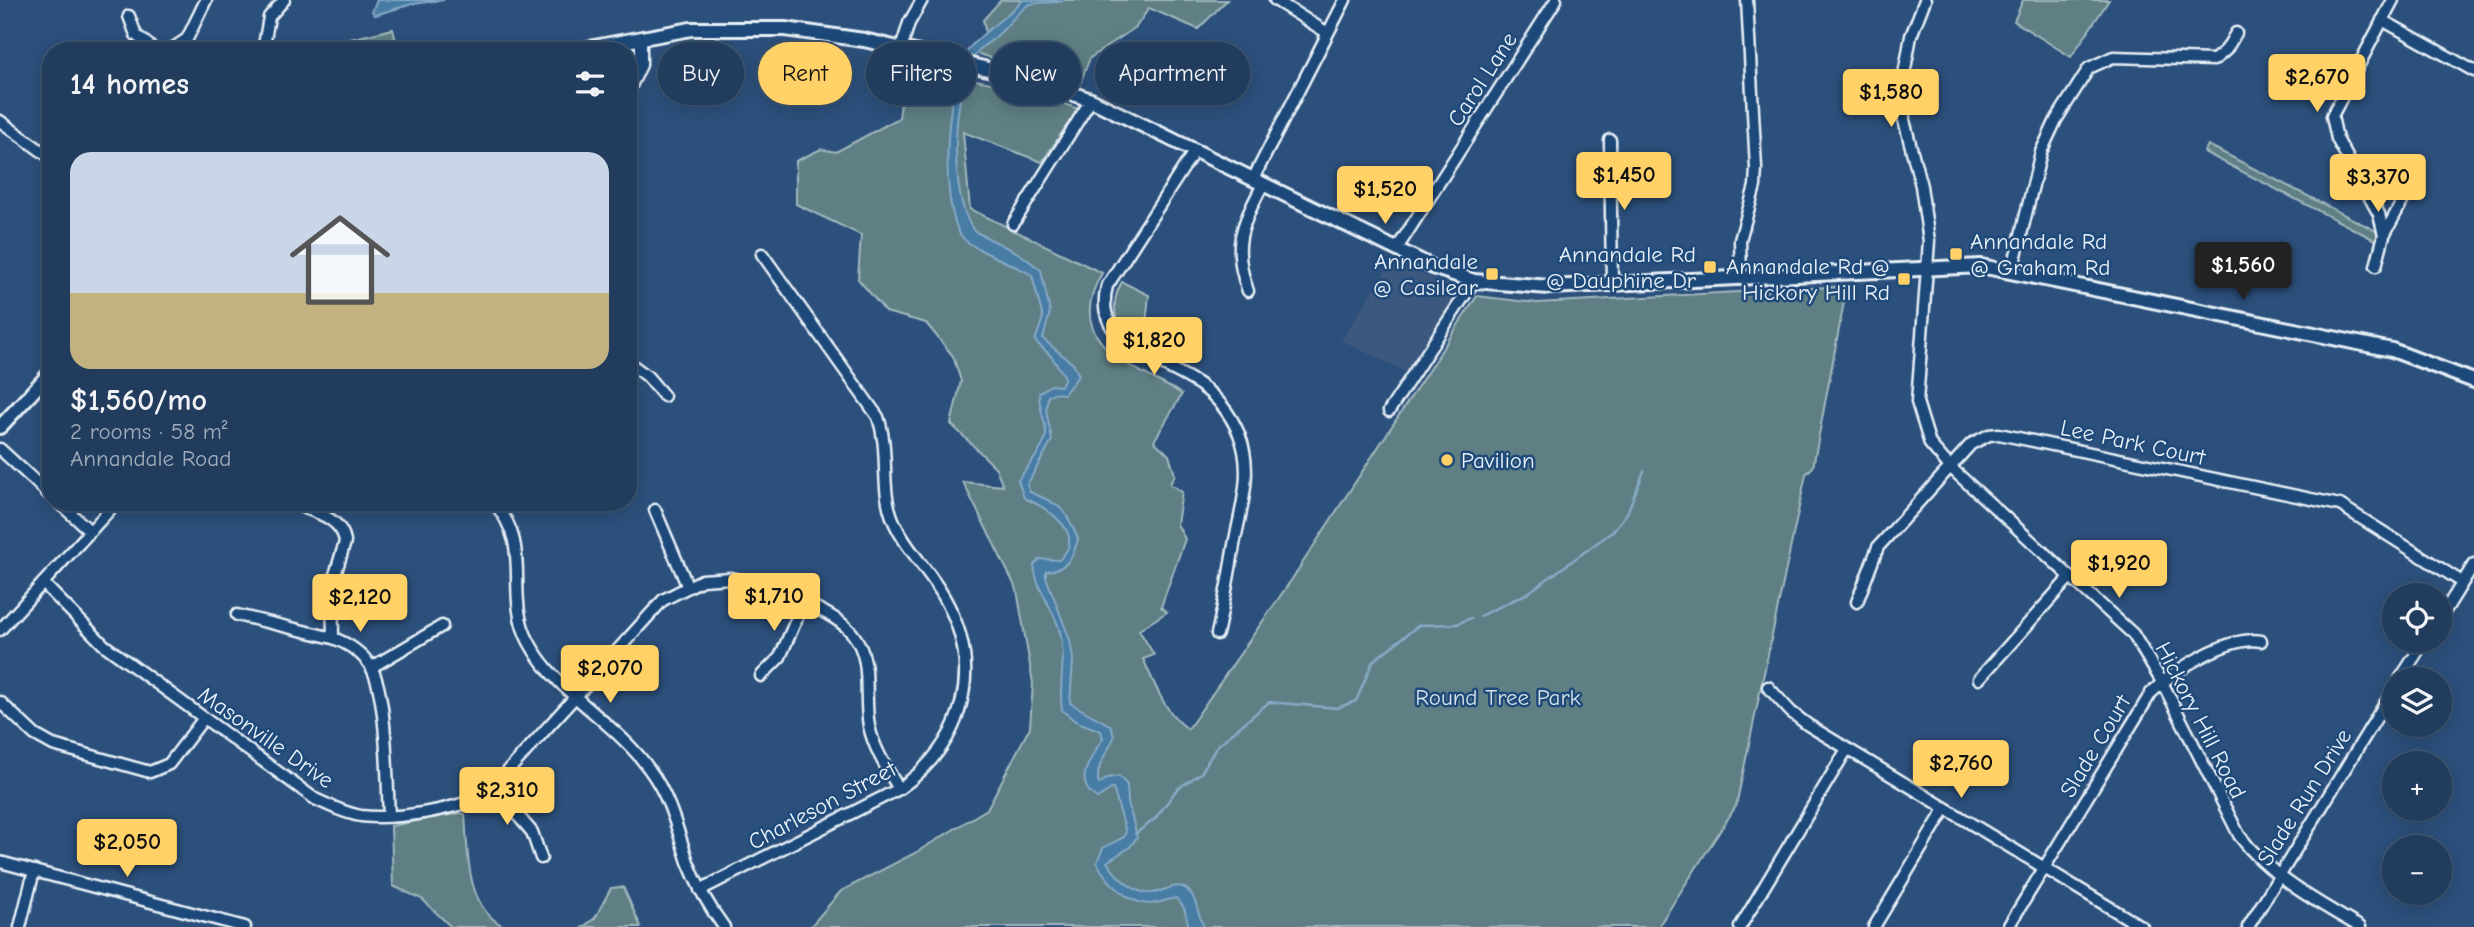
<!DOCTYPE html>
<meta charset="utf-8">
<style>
body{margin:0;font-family:"Comic Neue",sans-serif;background:#2d4766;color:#f1f3f6;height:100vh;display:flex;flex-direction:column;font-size:26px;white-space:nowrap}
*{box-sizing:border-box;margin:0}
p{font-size:23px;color:#a2adbc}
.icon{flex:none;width:38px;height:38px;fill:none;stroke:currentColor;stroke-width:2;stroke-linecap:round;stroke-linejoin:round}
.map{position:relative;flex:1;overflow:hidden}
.panel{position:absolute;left:42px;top:42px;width:595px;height:469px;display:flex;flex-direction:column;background:#213c5d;border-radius:28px;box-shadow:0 4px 18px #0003,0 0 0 2px #3e5672}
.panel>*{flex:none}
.guide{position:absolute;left:658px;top:42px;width:665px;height:63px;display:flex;gap:14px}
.tools{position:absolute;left:2382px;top:583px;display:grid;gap:14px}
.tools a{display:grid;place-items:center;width:70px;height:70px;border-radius:50%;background:#213c5d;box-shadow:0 4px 18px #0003,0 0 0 2px #3e5672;font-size:35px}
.price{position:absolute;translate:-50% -60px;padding:0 16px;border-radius:7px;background:#ffd166;color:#111;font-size:23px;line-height:46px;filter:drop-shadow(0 2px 4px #0008)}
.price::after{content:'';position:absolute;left:50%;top:42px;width:21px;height:16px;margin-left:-10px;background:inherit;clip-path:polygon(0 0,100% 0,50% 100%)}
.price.selected{background:#222;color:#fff}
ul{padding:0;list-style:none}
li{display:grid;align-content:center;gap:14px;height:371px;padding:0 28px}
li span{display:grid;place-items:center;height:217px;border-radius:21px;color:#555}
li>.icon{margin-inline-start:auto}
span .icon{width:126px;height:126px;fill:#fffc;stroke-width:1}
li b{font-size:30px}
h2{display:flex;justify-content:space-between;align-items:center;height:84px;padding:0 28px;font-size:30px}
.pill{padding:0 24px;border-radius:32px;background:#213c5d;box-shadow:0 4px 18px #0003,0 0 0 2px #3e5672;font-size:24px;line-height:63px}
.pill.selected{background:#ffd166;color:#111}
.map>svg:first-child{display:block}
</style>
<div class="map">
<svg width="2474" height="927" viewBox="0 0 2474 927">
<rect width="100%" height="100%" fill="#2c507c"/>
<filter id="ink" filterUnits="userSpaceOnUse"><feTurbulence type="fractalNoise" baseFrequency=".0143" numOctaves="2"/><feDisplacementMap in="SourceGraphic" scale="14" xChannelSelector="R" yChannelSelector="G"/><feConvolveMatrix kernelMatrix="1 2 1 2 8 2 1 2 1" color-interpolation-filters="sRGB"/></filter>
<g filter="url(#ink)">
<polygon fill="#3c587e" points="1392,261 1463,291 1408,373 1341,340"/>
<g fill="#5e7f84" stroke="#a3b8be" stroke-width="2">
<polygon points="1001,0 1227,0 1198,29 1149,8 1136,27 1090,58 1079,86 973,52 990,36 986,34 983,20"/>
<polygon points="2023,0 2109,0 2071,57 2014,21"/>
<polygon points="393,29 398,51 345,51 342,41"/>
<path d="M904,77L958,88L966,78C1004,85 1042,95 1078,109L1042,162L963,132L970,209L1102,273C1060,344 1134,366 1182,394L1154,441L1169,455L1175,475L1170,484L1182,492L1177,524L1185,539L1161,607L1167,612L1139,630L1154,655L1143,659C1156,686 1163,711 1188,729L1292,579L1477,296L1537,303L1847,286L1813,467L1806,474L1736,806L1658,927H810L841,891L915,853L987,809L1030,727L1033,683L1017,590L963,482L1003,486L996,468L951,424L961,381L953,356L926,323L886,312L858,279L861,235L796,204V161L821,149L836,152L899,118Z"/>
<polygon points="2208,145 2382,234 2379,242 2204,152"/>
<path d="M1122,282L1149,295L1145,334L1138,347C1115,332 1108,305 1122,282Z"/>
<path d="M460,813L465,814C468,851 465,910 506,927H451L422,899L393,886L391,826Z"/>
<polygon points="623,887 641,927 583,927 595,918 611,888"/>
</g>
<g fill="#477ba4" stroke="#87aac6" stroke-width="2">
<polygon points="377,0 444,0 412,4 375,15 372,11"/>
<path d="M1023,0H1064C1052,5 1039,0 1028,5C1015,14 1006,29 993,39C988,44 980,47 977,53C951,89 948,195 974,231L1020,254L1041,270L1050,312L1043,339L1073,364L1079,375L1064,394L1053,393L1048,396L1046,410L1052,440L1027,485L1030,492C1062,506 1065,507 1078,539C1073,558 1067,570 1046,571V577L1070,640L1073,660L1070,703L1111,726L1114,737C1108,753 1094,767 1099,784L1108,778L1119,776L1127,785L1128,802L1137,837L1130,847L1107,862C1115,875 1135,895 1152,893C1166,892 1180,877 1192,895C1197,904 1199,917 1204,927H1189L1184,908L1176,898C1168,899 1157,904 1149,904C1127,903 1106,880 1097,863L1103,848L1124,837L1126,832L1113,788L1097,798C1071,782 1092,757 1103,738L1101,731L1075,721L1062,710C1058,684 1067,659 1060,632C1054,608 1036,590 1034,565L1040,559L1059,560C1088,534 1048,508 1024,498L1018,480C1026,467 1047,448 1046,431C1045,420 1039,409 1039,393L1051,385L1061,386L1065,377L1051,356L1035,341L1043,318L1032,275C1016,265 971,249 962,237C939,204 945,85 968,50C975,38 1010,14 1023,0Z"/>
</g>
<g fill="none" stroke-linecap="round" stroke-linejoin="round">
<g stroke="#87aac6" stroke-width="2.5">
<polyline points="1480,616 1528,593 1612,532 1627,513 1644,471"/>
<polyline points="1135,834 1155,819 1177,789 1201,773 1217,746 1269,702 1337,708 1356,701 1373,661 1419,625 1457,624 1471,618"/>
</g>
<defs>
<g id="minor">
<polyline points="1275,0 1326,32"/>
<path d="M1925,0L1911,36L1903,80L1904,120L1921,186L1929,241L1917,402L1930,444L1950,467L2133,634L2162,682L2239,835C2269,876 2317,902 2360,927"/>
<polyline points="129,16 136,35 156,51"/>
<polyline points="2382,20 2474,71"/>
<polyline points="901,49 909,23 922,0"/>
<polyline points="169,51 187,39 206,0"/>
<polyline points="263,51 269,17 284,0"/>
<polyline points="628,92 641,65 641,38"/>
<polyline points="0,121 51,158"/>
<polyline points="1610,140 1612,284"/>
<path d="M1195,150L1107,286C1091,346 1163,359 1200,385C1217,397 1231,415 1239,434C1254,471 1241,508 1234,545C1229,575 1224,604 1217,634"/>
<polyline points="1253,179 1345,0"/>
<polyline points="1013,224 1091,100"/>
<polyline points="2384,235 2379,214 2337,139 2332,116 2393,0"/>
<polyline points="1396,250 1556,0"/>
<polyline points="2376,266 2384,235 2416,176"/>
<polyline points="2012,272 2041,152 2056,120 2089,68 2113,57 2214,60 2226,50 2236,33"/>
<polyline points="1741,277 1740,240 1755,186 1756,168 1747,0"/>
<path d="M1248,291C1231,245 1242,225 1263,184"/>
<polyline points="628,362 647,376 664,396"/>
<polyline points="1389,411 1474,281"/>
<polyline points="0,449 51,496"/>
<polyline points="58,502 90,531"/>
<path d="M289,502C310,511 342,516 345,542L332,585L333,638C349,644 362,652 371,667C387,694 387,781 389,816"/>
<path d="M493,502C535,547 503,594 529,642C555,692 616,722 649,769C670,797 677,829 688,862C697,885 709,907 724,927"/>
<polyline points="655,510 687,585"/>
<path d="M43,583L104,645L315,799C330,806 345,813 361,816C396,820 459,810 489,792L663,600L702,580L731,578L746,581C775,591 832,609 852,633C874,660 863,694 869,726C874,749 887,769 899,789"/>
<polyline points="1857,602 1878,547 1971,444 1989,435 1999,434 2340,505 2462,582"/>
<polyline points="237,615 333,638"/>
<polyline points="2440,619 2474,564"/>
<polyline points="0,630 117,502"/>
<polyline points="372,667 442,626"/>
<polyline points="761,676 780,657 803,604"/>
<polyline points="1979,679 2070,577"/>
<polyline points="2400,679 2425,640"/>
<polyline points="1768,687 1791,712 1808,725 2142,927"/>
<polyline points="0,702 35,735 53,745 150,772 169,764 204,718"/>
<polyline points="494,788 532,832 541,858"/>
<polyline points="0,862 245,927"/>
<path d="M700,890L899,789C964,743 985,669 944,597C929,570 903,546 892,517C880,485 890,452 878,417L762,254"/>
<polyline points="20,927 34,871"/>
<polyline points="1740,927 1847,749"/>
<polyline points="1874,927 1945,809"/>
<path d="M2008,927L2151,693C2173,671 2228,635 2261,641"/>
<polyline points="2248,927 2394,689"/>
</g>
<g id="major">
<polyline points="572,51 691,29 785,29 864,40 1026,78 1091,100 1433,267 1474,281 1549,287 1981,266 2392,350 2474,381"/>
<polyline points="0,427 51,372"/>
</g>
</defs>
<use href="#minor" stroke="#e8f1f8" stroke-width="15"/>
<use href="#major" stroke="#e8f1f8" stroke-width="18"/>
<use href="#minor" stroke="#1f4a7a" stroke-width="10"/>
<use href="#major" stroke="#1f4a7a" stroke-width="12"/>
</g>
</g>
<g fill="#ffd166" stroke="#1f4a7a" stroke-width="2.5">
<rect x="1949" y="247" width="14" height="14" rx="3.5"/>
<rect x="1703" y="260" width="14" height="14" rx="3.5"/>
<rect x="1485" y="267" width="14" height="14" rx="3.5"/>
<rect x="1897" y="272" width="14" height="14" rx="3.5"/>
<circle cx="1447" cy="460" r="7"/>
</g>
<g text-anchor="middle" stroke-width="5" stroke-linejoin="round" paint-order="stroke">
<g font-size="23" fill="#e8f1f8" stroke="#1f4a7a">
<text transform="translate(1482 79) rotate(-57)" y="8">Carol Lane</text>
<text transform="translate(2133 442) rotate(12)" y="8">Lee Park Court</text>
<text transform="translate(2201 720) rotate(63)" y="8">Hickory Hill Road</text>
<text transform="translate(266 737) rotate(35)" y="8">Masonville Drive</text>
<text transform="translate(2095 746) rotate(-59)" y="8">Slade Court</text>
<text transform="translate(2304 797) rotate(-58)" y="8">Slade Run Drive</text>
<text transform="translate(822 805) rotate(-28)" y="8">Charleson Street</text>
</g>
<g font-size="23" fill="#e8f1f8" stroke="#1f4a7a" text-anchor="end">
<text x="1970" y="249" text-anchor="start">Annandale Rd<tspan x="1970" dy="26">@ Graham Rd</tspan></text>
<text x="1696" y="262">Annandale Rd<tspan x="1696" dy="26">@ Dauphine Dr</tspan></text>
<text x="1478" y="269">Annandale<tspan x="1478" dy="26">@ Casilear</tspan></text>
<text x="1890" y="274">Annandale Rd @<tspan x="1890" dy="26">Hickory Hill Rd</tspan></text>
<text x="1461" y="468" text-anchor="start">Pavilion</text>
</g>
<g font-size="23" fill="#d3e0e7" stroke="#1f4a7a">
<text x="1498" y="705">Round Tree Park</text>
</g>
</g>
</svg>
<div class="tools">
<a><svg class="icon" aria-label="locate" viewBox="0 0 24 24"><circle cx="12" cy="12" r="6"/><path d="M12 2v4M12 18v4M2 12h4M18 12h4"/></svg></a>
<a><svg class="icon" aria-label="layers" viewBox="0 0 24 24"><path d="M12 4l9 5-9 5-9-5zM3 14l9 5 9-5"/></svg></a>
<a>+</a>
<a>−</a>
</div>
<b class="price" style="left:2317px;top:114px">$2,670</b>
<b class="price" style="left:1891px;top:129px">$1,580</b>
<b class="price" style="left:1624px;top:212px">$1,450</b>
<b class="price" style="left:2378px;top:214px">$3,370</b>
<b class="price" style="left:1385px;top:226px">$1,520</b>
<b class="price selected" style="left:2243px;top:302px">$1,560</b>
<b class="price" style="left:1154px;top:377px">$1,820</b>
<b class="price" style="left:2119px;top:600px">$1,920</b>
<b class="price" style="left:774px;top:633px">$1,710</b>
<b class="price" style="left:360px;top:634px">$2,120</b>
<b class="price" style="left:610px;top:705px">$2,070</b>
<b class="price" style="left:1961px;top:800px">$2,760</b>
<b class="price" style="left:507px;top:827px">$2,310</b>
<b class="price" style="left:127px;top:879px">$2,050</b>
<div class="guide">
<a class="pill">Buy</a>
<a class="pill selected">Rent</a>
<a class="pill">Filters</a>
<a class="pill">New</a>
<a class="pill">Apartment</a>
</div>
<section class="panel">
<h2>14 homes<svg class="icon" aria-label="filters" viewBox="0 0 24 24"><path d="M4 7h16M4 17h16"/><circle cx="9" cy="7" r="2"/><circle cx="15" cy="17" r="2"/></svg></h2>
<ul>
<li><span style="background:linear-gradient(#c9d6e8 65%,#c2b280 0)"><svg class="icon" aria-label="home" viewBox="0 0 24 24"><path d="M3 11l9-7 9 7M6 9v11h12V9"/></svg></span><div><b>$1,560/mo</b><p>2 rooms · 58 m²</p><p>Annandale Road</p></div></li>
</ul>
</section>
</div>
